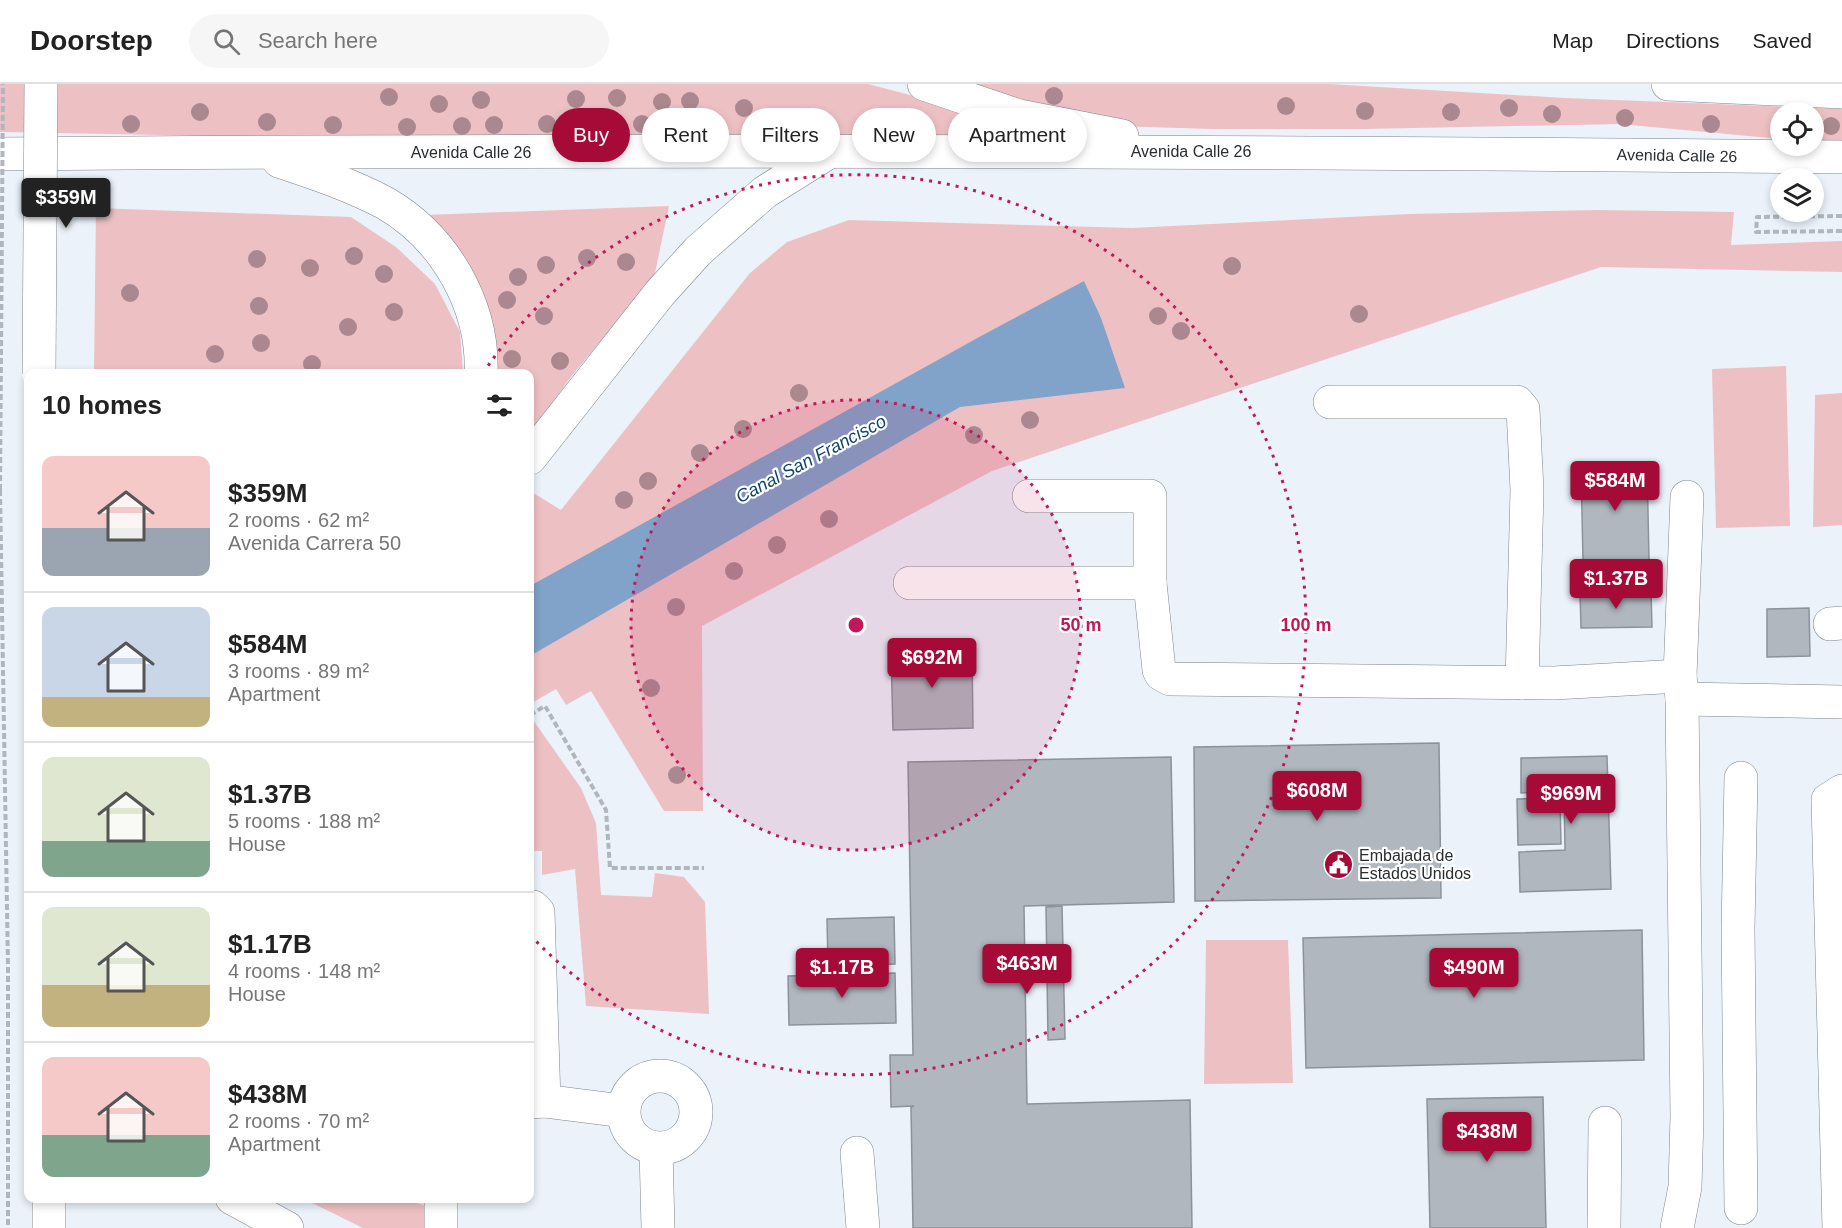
<!DOCTYPE html>
<meta charset="utf-8">
<style>
body{margin:0;font-family:Arial,sans-serif;background:#f6f6f6;color:#222;height:100vh;display:flex;flex-direction:column;font-size:22px;white-space:nowrap}
*{box-sizing:border-box;margin:0}
p{font-size:20px;color:#767676}
.icon{flex:none;width:33px;height:33px;fill:none;stroke:currentColor;stroke-width:2;stroke-linecap:round;stroke-linejoin:round}
.map{position:relative;flex:1;overflow:hidden}
.drawer{position:absolute;left:24px;top:285px;width:510px;height:834px;display:flex;flex-direction:column;background:#fff;border-radius:12px;box-shadow:0 3px 9px #0003}
.drawer>*{flex:none}
.guide{position:absolute;left:552px;top:24px;width:570px;height:54px;display:flex;gap:12px}
.buttons{position:absolute;left:1770px;top:18px;display:grid;gap:12px}
.buttons a{display:grid;place-items:center;width:54px;height:54px;border-radius:50%;background:#fff;box-shadow:0 3px 9px #0003;font-size:30px}
.price{position:absolute;translate:-50% -51px;padding:0 14px;border-radius:6px;background:#a60b38;color:#fff;font-size:20px;line-height:39px;filter:drop-shadow(0 2px 3px #0008)}
.price::after{content:'';position:absolute;left:50%;top:36px;width:18px;height:14px;margin-left:-9px;background:inherit;clip-path:polygon(0 0,100% 0,50% 100%)}
.price.active{background:#222;color:#fff}
ul{padding:0;list-style:none}
li{display:flex;align-items:center;gap:18px;height:150px;padding:0 18px}
li+li{border-top:2px solid #e0e0e0}
li span{display:grid;place-items:center;flex:none;width:168px;height:120px;border-radius:12px;color:#555}
li>.icon{margin-inline-start:auto}
span .icon{width:72px;height:72px;fill:#fffc;stroke-width:1}
li b{font-size:26px}
h2{display:flex;justify-content:space-between;align-items:center;height:72px;padding:0 18px;font-size:26px}
.tag{padding:0 21px;border-radius:27px;background:#fff;box-shadow:0 3px 9px #0003;font-size:21px;line-height:54px}
.tag.active{background:#a60b38;color:#fff}
header{display:flex;align-items:center;gap:36px;box-sizing:border-box;height:84px;padding:0 30px;background:#fff;border-bottom:2px solid #e0e0e0}
header strong{font-size:28px}
nav{display:flex;gap:33px;margin-inline-start:auto;font-size:21px}
.search{width:420px;height:54px;background:#f6f6f6;display:flex;align-items:center;gap:15px;box-sizing:border-box;padding:0 21px;border-radius:33px;color:#767676;font-size:22px}
.map>svg:first-child{display:block}
</style>
<header>
<strong>Doorstep</strong>
<div class="search"><svg class="icon" aria-label="search" viewBox="0 0 24 24"><circle cx="10" cy="10" r="6"/><path d="M15 15l6 6"/></svg>Search here</div>
<nav><a>Map</a><a>Directions</a><a>Saved</a></nav>
</header>
<div class="map">
<svg width="1842" height="1144" viewBox="0 0 1842 1144">
<rect width="100%" height="100%" fill="#ebf2fa"/>
<g fill="#edc1c4">
<polygon points="0,0 868,0 933,17 1029,61 424,56 0,48"/>
<polygon points="973,0 1329,0 1565,14 1842,25 1842,59 1814,57 1814,28 1780,28 1780,55 1620,40 1364,45 1213,45 1114,42 1017,16"/>
<polygon points="669,122 654,194 573,290 530,350 530,290 493,289 425,131"/>
<polygon points="96,124 351,133 396,163 435,200 460,248 463,289 94,289"/>
<polygon points="1598,126 1734,128 1731,161 1842,157 1842,188 1601,183 992,387 702,542 703,727 664,727 591,607 566,621 556,605 530,620 530,407 561,426 750,189 787,158 849,136 1132,144 1409,130"/>
<polygon points="1786,282 1790,442 1716,444 1712,285"/>
<polygon points="1842,309 1842,441 1813,443 1815,311"/>
<polygon points="533,636 581,704 596,739 601,811 652,813 655,789 684,793 705,818 709,930 586,922 575,785 542,791 542,767 530,767 530,638"/>
<polygon points="1206,856 1288,856 1293,999 1204,1000"/>
<polygon points="304,1115 405,1115 405,1116 427,1122 427,1144 363,1144"/>
</g>
<polygon fill="#81a3c9" points="1084,197 1101,234 1125,304 960,323 530,572 530,502 981,252"/>
<g fill="#b0b7be" stroke="#8c9299" stroke-width="1.5">
<polygon points="1647,380 1649,476 1583,477 1581,381"/>
<polygon points="1651,507 1652,543 1581,544 1580,508"/>
<polygon points="1809,524 1810,572 1767,573 1767,525"/>
<polygon points="972,565 973,644 893,646 891,567"/>
<polygon points="1439,659 1441,814 1195,817 1194,663"/>
<polygon points="1607,672 1611,805 1520,808 1519,768 1565,766 1564,707 1521,709 1521,674"/>
<polygon points="1171,673 1174,818 1024,822 1027,1020 1190,1016 1192,1144 913,1144 911,1023 914,1022 891,1023 890,971 913,971 908,678"/>
<polygon points="1560,714 1561,760 1518,761 1517,715"/>
<polygon points="1062,822 1065,955 1048,956 1046,823"/>
<polygon points="894,833 895,880 828,882 827,835"/>
<polygon points="1642,846 1644,976 1306,984 1303,854"/>
<polygon points="895,889 896,939 789,941 788,892"/>
<polygon points="1543,1013 1546,1144 1430,1144 1427,1015"/>
</g>
<g fill="none" stroke-linecap="round" stroke-linejoin="round">
<defs>
<g id="minor">
<polyline points="1330,318 1517,318 1523,325 1527,406 1522,599"/>
<polyline points="1029,412 1150,412 1150,499 1159,586 1161,590 1170,595 1554,599 1680,592"/>
<polyline points="910,499 1150,499"/>
<polyline points="1830,540 1842,539"/>
<polyline points="1682,615 1842,618"/>
<polyline points="530,823 533,823 538,828 544,1017"/>
<circle cx="660" cy="1028" r="36"/>
<polyline points="530,1018 544,1017 623,1027"/>
<polyline points="656,1065 658,1144"/>
<polyline points="857,1069 863,1144"/>
<polyline points="232,1114 287,1144"/>
<polyline points="441,1114 441,1144"/>
<polyline points="1741,1124 1738,845 1741,694"/>
<polyline points="1604,1144 1605,1039"/>
<polyline points="1677,1144 1685,1103 1687,1032 1682,615 1680,592 1687,413"/>
<polyline points="1839,1144 1828,716 1842,707"/>
</g>
<g id="major">
<polyline points="924,0 1019,32 1122,52"/>
<polyline points="1668,0 1842,8"/>
<path d="M0,70C614,65 1228,67 1842,73"/>
<path d="M279,77C315,89 351,101 385,119C444,153 484,221 481,290"/>
<polyline points="530,374 660,209 698,167 765,108 829,68"/>
<polyline points="49,1144 49,1114"/>
</g>
</defs>
<use href="#minor" stroke="#7e848b" stroke-width="34"/>
<use href="#major" stroke="#7e848b" stroke-width="34"/>
<g stroke="#b0b6bc" stroke-width="4" stroke-dasharray="6 3" stroke-linecap="butt">
<polyline points="1842,132 1757,133 1756,148 1842,147"/>
<polyline points="0,406 8,883 8,1144"/>
<polyline points="530,631 545,622 606,726 610,784 704,784"/>
</g>
<use href="#minor" stroke="#fff" stroke-width="33"/>
<use href="#major" stroke="#fff" stroke-width="33"/>
<defs>
<polyline id="major-bridge" points="39,290 41,0"/>
</defs>
<use href="#major-bridge" stroke="#7e848b" stroke-width="34" stroke-linecap="butt"/>
<polyline stroke="#b0b6bc" stroke-width="4" stroke-dasharray="6 3" stroke-linecap="butt" points="0,406 3,0"/>
<use href="#major-bridge" stroke="#fff" stroke-width="33"/>
</g>
<g fill="#ab8890">
<circle cx="1054" cy="12" r="9"/>
<circle cx="389" cy="13" r="9"/>
<circle cx="617" cy="14" r="9"/>
<circle cx="576" cy="15" r="9"/>
<circle cx="481" cy="16" r="9"/>
<circle cx="690" cy="17" r="9"/>
<circle cx="662" cy="18" r="9"/>
<circle cx="439" cy="20" r="9"/>
<circle cx="1286" cy="22" r="9"/>
<circle cx="744" cy="24" r="9"/>
<circle cx="1509" cy="24" r="9"/>
<circle cx="1365" cy="27" r="9"/>
<circle cx="200" cy="28" r="9"/>
<circle cx="1451" cy="28" r="9"/>
<circle cx="1552" cy="30" r="9"/>
<circle cx="779" cy="33" r="9"/>
<circle cx="1625" cy="34" r="9"/>
<circle cx="811" cy="37" r="9"/>
<circle cx="267" cy="38" r="9"/>
<circle cx="705" cy="38" r="9"/>
<circle cx="598" cy="39" r="9"/>
<circle cx="131" cy="40" r="9"/>
<circle cx="547" cy="40" r="9"/>
<circle cx="642" cy="40" r="9"/>
<circle cx="1711" cy="40" r="9"/>
<circle cx="333" cy="41" r="9"/>
<circle cx="494" cy="41" r="9"/>
<circle cx="462" cy="42" r="9"/>
<circle cx="1831" cy="42" r="9"/>
<circle cx="407" cy="43" r="9"/>
<circle cx="918" cy="44" r="9"/>
<circle cx="354" cy="172" r="9"/>
<circle cx="587" cy="174" r="9"/>
<circle cx="257" cy="175" r="9"/>
<circle cx="626" cy="178" r="9"/>
<circle cx="546" cy="181" r="9"/>
<circle cx="1232" cy="182" r="9"/>
<circle cx="310" cy="184" r="9"/>
<circle cx="384" cy="190" r="9"/>
<circle cx="518" cy="193" r="9"/>
<circle cx="130" cy="209" r="9"/>
<circle cx="507" cy="216" r="9"/>
<circle cx="259" cy="222" r="9"/>
<circle cx="394" cy="228" r="9"/>
<circle cx="1359" cy="230" r="9"/>
<circle cx="544" cy="232" r="9"/>
<circle cx="1158" cy="232" r="9"/>
<circle cx="348" cy="243" r="9"/>
<circle cx="1181" cy="247" r="9"/>
<circle cx="261" cy="259" r="9"/>
<circle cx="215" cy="270" r="9"/>
<circle cx="512" cy="275" r="9"/>
<circle cx="560" cy="277" r="9"/>
<circle cx="312" cy="280" r="9"/>
<circle cx="799" cy="309" r="9"/>
<circle cx="1030" cy="336" r="9"/>
<circle cx="743" cy="345" r="9"/>
<circle cx="974" cy="351" r="9"/>
<circle cx="700" cy="369" r="9"/>
<circle cx="648" cy="397" r="9"/>
<circle cx="624" cy="416" r="9"/>
<circle cx="829" cy="435" r="9"/>
<circle cx="777" cy="461" r="9"/>
<circle cx="734" cy="487" r="9"/>
<circle cx="676" cy="523" r="9"/>
<circle cx="651" cy="604" r="9"/>
<circle cx="677" cy="691" r="9"/>
</g>
<circle cx="856" cy="541" r="225" fill="#c2185b" fill-opacity=".12"/>
<g fill="none" stroke="#c2185b" stroke-width="3" stroke-dasharray="3 6">
<circle cx="856" cy="541" r="225"/>
<path d="M483 289A450 450 0 1 1 530 851"/>
</g>
<defs>
<symbol id="civic-disc" viewBox="-11 -11 22 22"><circle r="9.5" fill="#a60b38" stroke="#fff"/><path d="M-.6-6.5H3V-4.5H.6V-3L4-1V1h2V6H-6V1h2V-1L-.6-3ZM-1.2 2.5V6h2.4V2.5Z" fill="#fff"/></symbol>
</defs>
<g fill-rule="evenodd">
<use href="#civic-disc" x="1322" y="764" width="33" height="33"/>
</g>
<g text-anchor="middle" stroke-width="4.5" stroke-linejoin="round" paint-order="stroke">
<g font-size="16" fill="#2a2d30" stroke="#fff">
<text x="1191" y="73">Avenida Calle 26</text>
<text x="471" y="74">Avenida Calle 26</text>
<text transform="translate(1677 71) rotate(1)" y="6">Avenida Calle 26</text>
</g>
<g font-size="16" fill="#2a2d30" stroke="#fff" text-anchor="start">
<text x="1359" y="777">Embajada de<tspan x="1359" dy="18">Estados Unidos</tspan></text>
</g>
<g font-size="18" font-style="italic" fill="#104372" stroke="#fff">
<text transform="translate(811 375) rotate(-28)" y="6">Canal San Francisco</text>
</g>
</g>
<circle cx="856" cy="541" r="9" fill="#c2185b" stroke="#fff" stroke-width="3"/>
<g font-size="18" text-anchor="middle" font-weight="bold" fill="#c2185b" stroke="#fff" stroke-width="4.5" stroke-linejoin="round" paint-order="stroke">
<text x="1081" y="547">50 m</text>
<text x="1306" y="547">100 m</text>
</g>
</svg>
<div class="buttons">
<a><svg class="icon" aria-label="locate" viewBox="0 0 24 24"><circle cx="12" cy="12" r="6"/><path d="M12 2v4M12 18v4M2 12h4M18 12h4"/></svg></a>
<a><svg class="icon" aria-label="layers" viewBox="0 0 24 24"><path d="M12 4l9 5-9 5-9-5zM3 14l9 5 9-5"/></svg></a>
</div>
<b class="price active" style="left:66px;top:145px">$359M</b>
<b class="price" style="left:1615px;top:428px">$584M</b>
<b class="price" style="left:1616px;top:526px">$1.37B</b>
<b class="price" style="left:932px;top:605px">$692M</b>
<b class="price" style="left:1317px;top:738px">$608M</b>
<b class="price" style="left:1571px;top:741px">$969M</b>
<b class="price" style="left:1027px;top:911px">$463M</b>
<b class="price" style="left:842px;top:915px">$1.17B</b>
<b class="price" style="left:1474px;top:915px">$490M</b>
<b class="price" style="left:1487px;top:1079px">$438M</b>
<div class="guide">
<a class="tag active">Buy</a>
<a class="tag">Rent</a>
<a class="tag">Filters</a>
<a class="tag">New</a>
<a class="tag">Apartment</a>
</div>
<section class="drawer">
<h2>10 homes<svg class="icon" aria-label="filters" viewBox="0 0 24 24"><path d="M4 7h16M4 17h16"/><circle cx="9" cy="7" r="2"/><circle cx="15" cy="17" r="2"/></svg></h2>
<ul>
<li><span style="background:linear-gradient(#f6c9c9 60%,#9aa5b1 0)"><svg class="icon" aria-label="home" viewBox="0 0 24 24"><path d="M3 11l9-7 9 7M6 9v11h12V9"/></svg></span><div><b>$359M</b><p>2 rooms · 62 m²</p><p>Avenida Carrera 50</p></div></li>
<li><span style="background:linear-gradient(#c9d6e8 75%,#c2b280 0)"><svg class="icon" aria-label="home" viewBox="0 0 24 24"><path d="M3 11l9-7 9 7M6 9v11h12V9"/></svg></span><div><b>$584M</b><p>3 rooms · 89 m²</p><p>Apartment</p></div></li>
<li><span style="background:linear-gradient(#dfe7d0 70%,#7fa58c 0)"><svg class="icon" aria-label="home" viewBox="0 0 24 24"><path d="M3 11l9-7 9 7M6 9v11h12V9"/></svg></span><div><b>$1.37B</b><p>5 rooms · 188 m²</p><p>House</p></div></li>
<li><span style="background:linear-gradient(#dfe7d0 65%,#c2b280 0)"><svg class="icon" aria-label="home" viewBox="0 0 24 24"><path d="M3 11l9-7 9 7M6 9v11h12V9"/></svg></span><div><b>$1.17B</b><p>4 rooms · 148 m²</p><p>House</p></div></li>
<li><span style="background:linear-gradient(#f6c9c9 65%,#7fa58c 0)"><svg class="icon" aria-label="home" viewBox="0 0 24 24"><path d="M3 11l9-7 9 7M6 9v11h12V9"/></svg></span><div><b>$438M</b><p>2 rooms · 70 m²</p><p>Apartment</p></div></li>
</ul>
</section>
</div>
